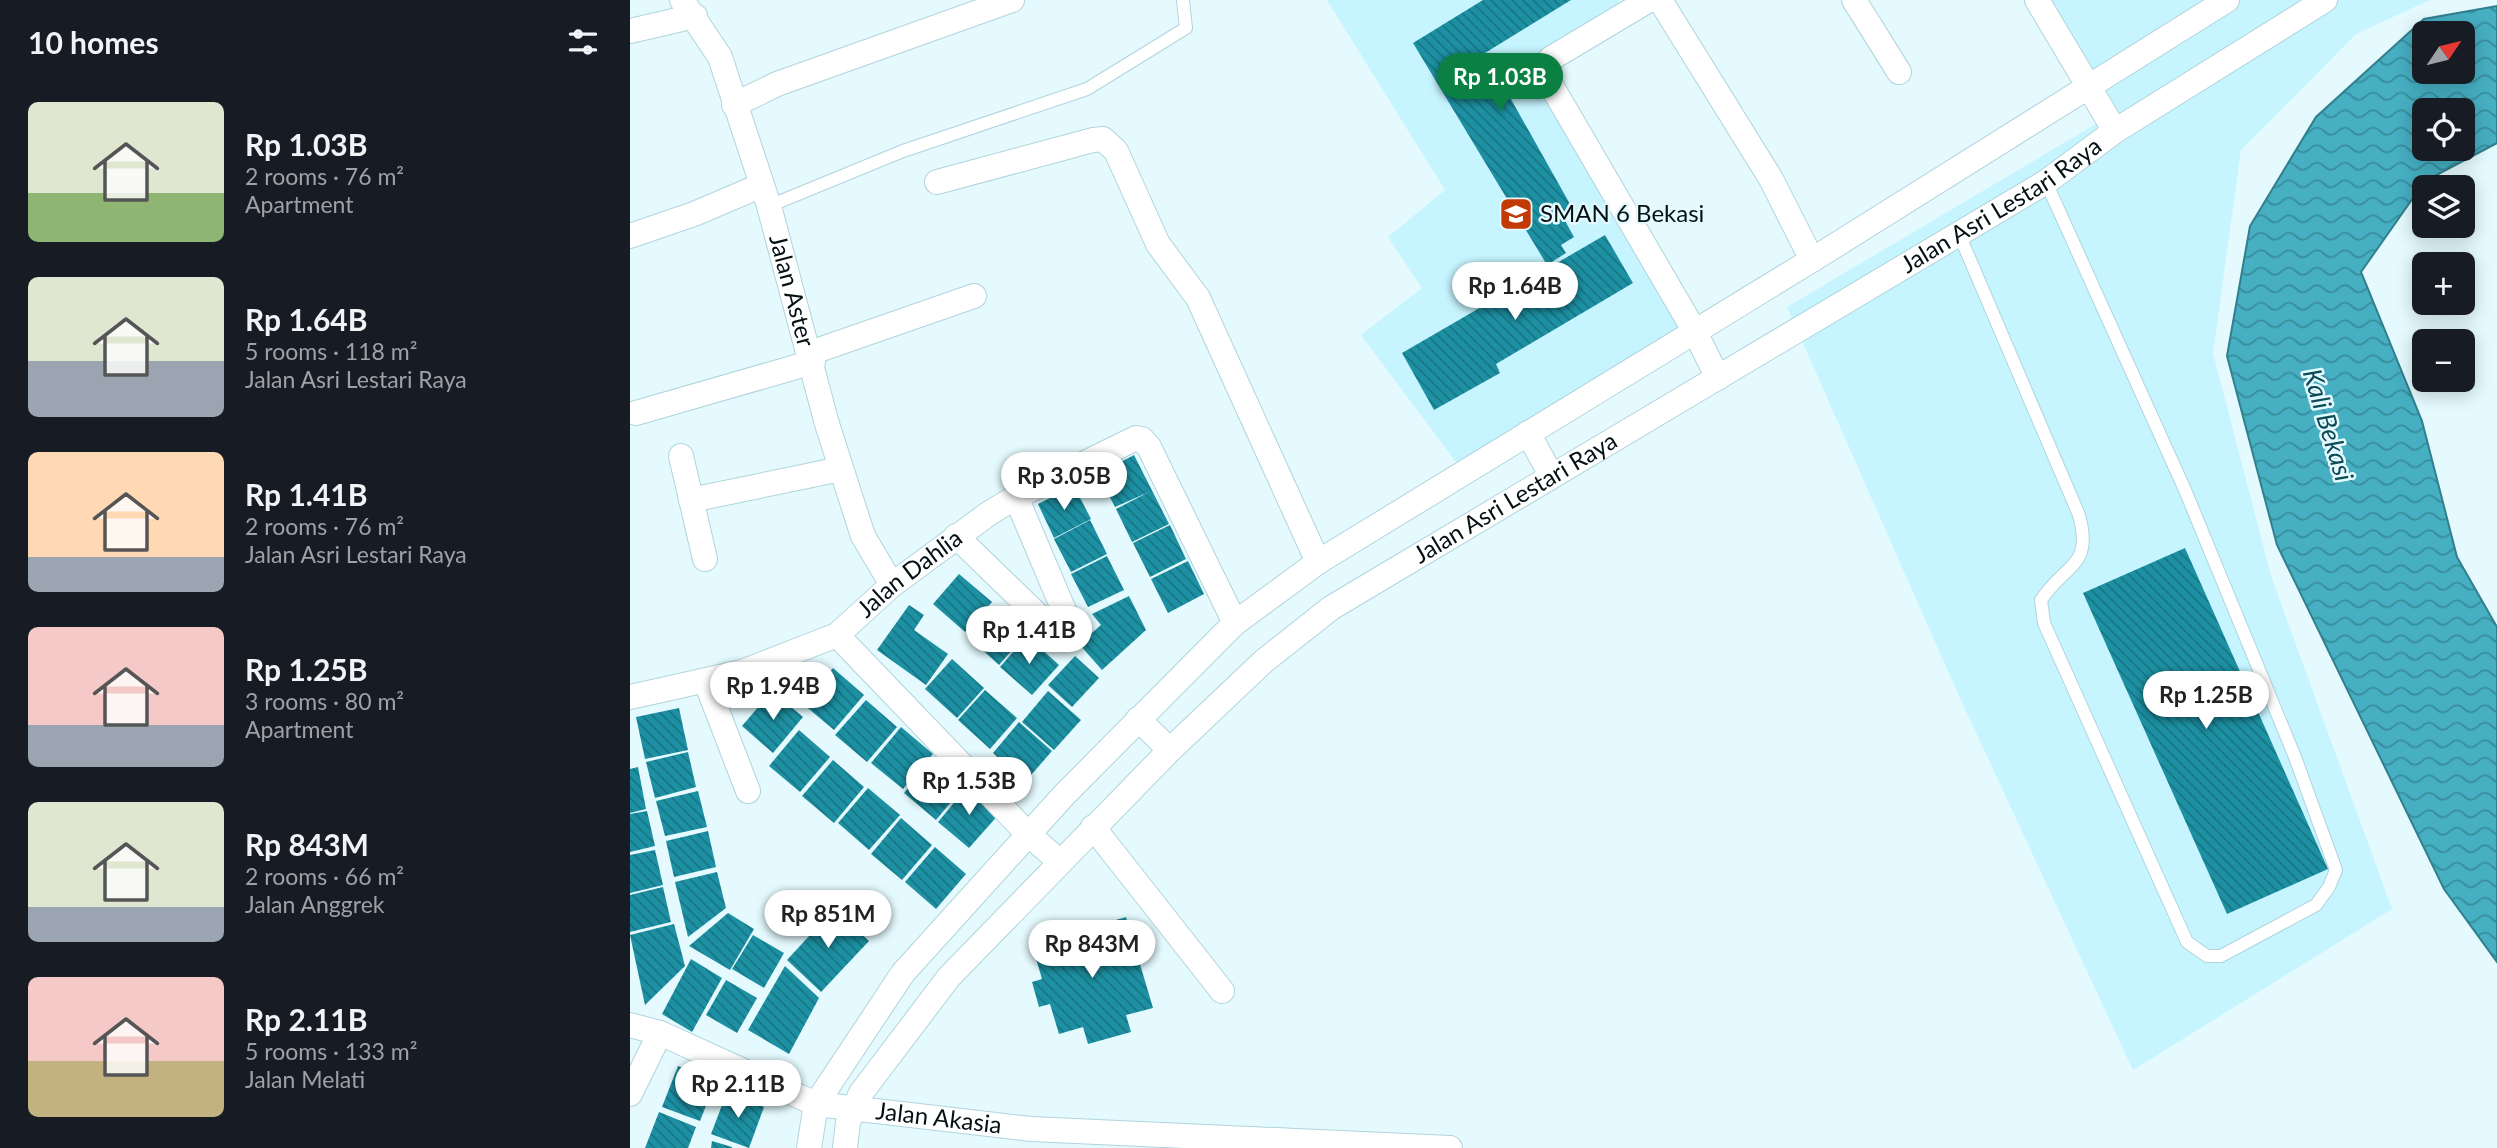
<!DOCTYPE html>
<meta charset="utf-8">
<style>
body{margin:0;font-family:Lato,sans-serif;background:#20242c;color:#f1f3f6;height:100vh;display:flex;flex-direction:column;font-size:26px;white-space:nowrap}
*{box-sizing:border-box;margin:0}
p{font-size:23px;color:#9ea1a6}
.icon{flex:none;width:38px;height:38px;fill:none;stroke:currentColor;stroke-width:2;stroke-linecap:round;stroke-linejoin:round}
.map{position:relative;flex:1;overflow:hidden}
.sheet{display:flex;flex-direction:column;background:#171b24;width:630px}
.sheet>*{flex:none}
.needle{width:46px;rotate:55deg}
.controls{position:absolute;left:1782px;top:21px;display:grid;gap:14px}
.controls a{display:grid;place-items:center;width:63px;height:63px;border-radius:10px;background:#171b24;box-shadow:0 4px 18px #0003;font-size:35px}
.price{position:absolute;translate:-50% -60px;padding:0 16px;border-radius:24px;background:#fff;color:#222;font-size:23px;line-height:46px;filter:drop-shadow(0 2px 4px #0008)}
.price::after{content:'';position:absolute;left:50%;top:42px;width:21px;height:16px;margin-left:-10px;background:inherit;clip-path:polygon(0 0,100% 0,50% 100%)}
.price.on{background:#0b8043;color:#fff}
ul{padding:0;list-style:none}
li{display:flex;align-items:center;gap:21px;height:175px;padding:0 28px}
li span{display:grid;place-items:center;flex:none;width:196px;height:140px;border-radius:10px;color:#555}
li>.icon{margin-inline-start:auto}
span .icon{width:84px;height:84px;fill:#fffc;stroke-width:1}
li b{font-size:30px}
h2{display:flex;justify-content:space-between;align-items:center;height:84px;padding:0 28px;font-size:30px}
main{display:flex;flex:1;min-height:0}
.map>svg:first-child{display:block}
</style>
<main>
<section class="sheet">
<h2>10 homes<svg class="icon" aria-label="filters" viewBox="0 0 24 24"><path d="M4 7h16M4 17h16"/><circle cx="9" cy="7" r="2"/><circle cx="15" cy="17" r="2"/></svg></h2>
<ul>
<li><span style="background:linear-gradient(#dfe7d0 65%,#8fb573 0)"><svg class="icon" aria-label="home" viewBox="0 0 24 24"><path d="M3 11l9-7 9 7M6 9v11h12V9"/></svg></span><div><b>Rp 1.03B</b><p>2 rooms · 76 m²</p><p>Apartment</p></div></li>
<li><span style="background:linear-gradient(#dfe7d0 60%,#9aa5b1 0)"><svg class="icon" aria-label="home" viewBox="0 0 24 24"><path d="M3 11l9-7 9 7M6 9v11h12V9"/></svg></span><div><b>Rp 1.64B</b><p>5 rooms · 118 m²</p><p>Jalan Asri Lestari Raya</p></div></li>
<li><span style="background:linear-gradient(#ffd9b3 75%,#9aa5b1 0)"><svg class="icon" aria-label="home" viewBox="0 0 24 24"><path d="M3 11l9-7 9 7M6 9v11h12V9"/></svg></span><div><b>Rp 1.41B</b><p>2 rooms · 76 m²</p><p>Jalan Asri Lestari Raya</p></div></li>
<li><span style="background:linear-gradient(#f6c9c9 70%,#9aa5b1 0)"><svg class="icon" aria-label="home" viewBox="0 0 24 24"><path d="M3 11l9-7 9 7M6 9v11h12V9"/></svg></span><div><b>Rp 1.25B</b><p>3 rooms · 80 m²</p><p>Apartment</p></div></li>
<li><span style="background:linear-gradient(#dfe7d0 75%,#9aa5b1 0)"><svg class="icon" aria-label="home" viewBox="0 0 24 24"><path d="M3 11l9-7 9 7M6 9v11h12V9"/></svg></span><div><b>Rp 843M</b><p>2 rooms · 66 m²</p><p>Jalan Anggrek</p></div></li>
<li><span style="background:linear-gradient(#f6c9c9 60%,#c2b280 0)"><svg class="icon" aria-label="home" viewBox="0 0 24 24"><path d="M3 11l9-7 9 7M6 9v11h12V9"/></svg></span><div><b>Rp 2.11B</b><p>5 rooms · 133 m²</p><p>Jalan Melati</p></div></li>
</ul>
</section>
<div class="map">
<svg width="1867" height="1148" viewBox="0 0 1867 1148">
<defs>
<pattern id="water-waves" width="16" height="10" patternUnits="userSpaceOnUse" patternTransform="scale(1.75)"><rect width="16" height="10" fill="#46afc2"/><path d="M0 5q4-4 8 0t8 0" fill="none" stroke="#388d9c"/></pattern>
<pattern id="building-back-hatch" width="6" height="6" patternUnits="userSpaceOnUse" patternTransform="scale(1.75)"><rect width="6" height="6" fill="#1d91a3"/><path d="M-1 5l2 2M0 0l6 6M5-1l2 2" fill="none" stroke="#177583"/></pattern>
</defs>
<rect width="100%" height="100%" fill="#e4fafe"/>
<g fill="#c6f5ff">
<polygon points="697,0 989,0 992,5 904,65 1052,331 829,466 731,335 792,288 758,237 815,190"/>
<polygon points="1399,0 1800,0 1726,34 1611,150 1583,353 1641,576 1762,909 1503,1070 1329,696 1157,307 1471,121"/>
</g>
<path fill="url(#water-waves)" stroke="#327f8d" stroke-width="2" fill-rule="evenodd" d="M1867,6V143L1795,181L1731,272L1792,421L1827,557L1867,627V962L1814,889L1647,545L1597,356L1620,226L1686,117L1794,19ZM1794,33H1832V72H1794ZM1794,110H1832V149H1794Z"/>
<g fill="url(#building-back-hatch)">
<polygon points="853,0 941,0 855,53 945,213 934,219 944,237 931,245 936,253 917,265 783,43"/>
<polygon points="975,235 1003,283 866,364 870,373 804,410 772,353"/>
<polygon points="504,455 539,524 502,542 486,509 519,492 485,507 468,474"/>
<polygon points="444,486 461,519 424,538 408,504"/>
<polygon points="460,520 477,554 441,572 424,539"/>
<polygon points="540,525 556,559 520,577 503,543"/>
<polygon points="1555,548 1698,869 1597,914 1453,593"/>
<polygon points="477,556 494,590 458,607 441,574"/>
<polygon points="558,561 574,594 538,613 521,579"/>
<polygon points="329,574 362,602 335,632 303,604"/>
<polygon points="499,596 516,630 472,670 449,644 471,625 462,614"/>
<polygon points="279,605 294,615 284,630 318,654 296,685 247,650"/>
<polygon points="363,606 396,634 369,665 337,636"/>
<polygon points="397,636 429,665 402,695 370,667"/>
<polygon points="445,656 469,678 442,707 418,685"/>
<polygon points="322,659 354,688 327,718 295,689"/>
<polygon points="203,668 234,695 204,730 173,704"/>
<polygon points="355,690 387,718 360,749 328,720"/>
<polygon points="142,691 173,717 143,753 112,726"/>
<polygon points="418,691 451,720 424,750 392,722"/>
<polygon points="236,700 267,727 237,762 205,735"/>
<polygon points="49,708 58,750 15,759 6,717"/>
<polygon points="389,722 422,751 395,782 363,753"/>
<polygon points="271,727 303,754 273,789 241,763"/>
<polygon points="169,730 200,757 170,792 139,766"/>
<polygon points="58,752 66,787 25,798 16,762"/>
<polygon points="304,757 336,784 306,820 274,793"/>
<polygon points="203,760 234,787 204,823 172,796"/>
<polygon points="8,767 16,809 0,813 0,769"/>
<polygon points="338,786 370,813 339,848 308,822"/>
<polygon points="238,788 270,815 239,850 208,823"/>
<polygon points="68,791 77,827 35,836 26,801"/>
<polygon points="17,811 25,846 0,852 0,814"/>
<polygon points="271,818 302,845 272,880 241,854"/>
<polygon points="78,831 86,867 44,877 36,841"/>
<polygon points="305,847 336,874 306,909 275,882"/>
<polygon points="25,850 33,885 0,893 0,855"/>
<polygon points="87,872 96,908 58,937 45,882"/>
<polygon points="33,887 41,922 0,932 0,895"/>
<polygon points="204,909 239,941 191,992 157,960"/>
<polygon points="98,913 124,929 100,970 59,946"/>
<polygon points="496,917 523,1008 496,1015 501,1032 458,1044 453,1027 429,1034 420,1004 409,1007 402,982 412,979 402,945"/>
<polygon points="44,924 55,966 15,1005 0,935"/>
<polygon points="123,935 154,953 134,988 102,969"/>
<polygon points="61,959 92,978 62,1032 32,1014"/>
<polygon points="155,966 189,998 159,1054 118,1030"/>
<polygon points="96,980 127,998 107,1033 76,1015"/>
<polygon points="48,1066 86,1080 70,1121 32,1107"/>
<polygon points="97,1092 134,1107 119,1148 81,1134"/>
<polygon points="29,1112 66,1127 58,1148 15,1148"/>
<polygon points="82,1141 102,1147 102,1148 81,1148"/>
</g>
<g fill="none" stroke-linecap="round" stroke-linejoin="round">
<defs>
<g id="lane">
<polyline points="139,206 273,151 457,89 556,28 553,0"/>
<path d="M1329,234L1449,515C1463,567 1437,562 1411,600L1414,623L1557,942L1577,956H1591L1686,905L1699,887L1706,870L1665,757L1555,490L1416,182"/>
</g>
<g id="street">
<path id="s1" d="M52,0L90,57L139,206L197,424L233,536L262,585"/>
<polyline points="1019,0 920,59 914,73 1065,332 1088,378"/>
<polyline points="1030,0 1141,179 1182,260"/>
<polyline points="1224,0 1269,72"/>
<polyline points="1407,0 1485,131"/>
<polyline points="0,31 65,16"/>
<polyline points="104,105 147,84 382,0"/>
<polyline points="307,182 463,140 473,139 486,151 528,244 568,298 688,562"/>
<polyline points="0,236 64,214 132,185"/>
<polyline points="180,353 344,296"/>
<polyline points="6,413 183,362"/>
<polyline points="898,433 921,475"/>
<polyline points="51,456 75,559"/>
<polyline points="61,500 211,469"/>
<polyline points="326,536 424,631 430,631 438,620 386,497"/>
<polyline points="207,635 398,834 429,861"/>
<polyline points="76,682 118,791"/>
<path id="s2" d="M0,697L112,672L207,635L262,585L358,514L386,497L506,438L512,439L519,447L605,623"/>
<polyline points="508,719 540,750"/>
<polyline points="463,827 592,991"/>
<path id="s3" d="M0,1025L30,1033L186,1104L401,1129L820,1148"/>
<polyline points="0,1094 30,1033"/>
<polyline points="179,1148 186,1104 273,973 435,794 605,623 688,562 1182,260 1597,0"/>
<path id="s4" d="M215,1148L218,1122L231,1093L319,977L540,750L634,661L701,608L1416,182L1485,131L1695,0"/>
</g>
</defs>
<use href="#lane" stroke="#b0d4dc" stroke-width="14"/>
<use href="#street" stroke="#b0d4dc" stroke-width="26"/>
<use href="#lane" stroke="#fff" stroke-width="12"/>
<use href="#street" stroke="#fff" stroke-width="24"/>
</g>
<defs>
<symbol id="school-square" viewBox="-11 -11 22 22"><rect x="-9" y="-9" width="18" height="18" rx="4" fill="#c23a05" stroke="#e4fafe"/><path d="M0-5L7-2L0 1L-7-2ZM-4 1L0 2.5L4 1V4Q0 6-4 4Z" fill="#fff"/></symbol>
</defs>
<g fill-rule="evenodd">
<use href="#school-square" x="867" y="195" width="38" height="38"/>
</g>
<g text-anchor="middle" stroke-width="5" stroke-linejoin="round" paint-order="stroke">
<g font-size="24" fill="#041012" stroke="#e4fafe">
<text dy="8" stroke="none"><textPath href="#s4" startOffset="1517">Jalan Asri Lestari Raya</textPath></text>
<text dy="8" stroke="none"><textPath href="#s1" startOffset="313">Jalan Aster</textPath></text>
<text dy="8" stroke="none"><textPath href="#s4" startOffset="950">Jalan Asri Lestari Raya</textPath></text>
<text dy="8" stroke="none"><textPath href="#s2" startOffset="312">Jalan Dahlia</textPath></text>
<text dy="8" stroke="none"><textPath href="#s3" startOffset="326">Jalan Akasia</textPath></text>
</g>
<g font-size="24" fill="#041012" stroke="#e4fafe" text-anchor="start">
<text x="910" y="222">SMAN 6 Bekasi</text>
</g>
<g font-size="26" font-style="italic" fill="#0c4b55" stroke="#e4fafe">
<text transform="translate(1698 425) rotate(73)" y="9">Kali Bekasi</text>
</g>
</g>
</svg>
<div class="controls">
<a><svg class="needle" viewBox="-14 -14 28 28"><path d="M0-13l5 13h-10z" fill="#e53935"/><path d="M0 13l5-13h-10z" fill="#9ea1a6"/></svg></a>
<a><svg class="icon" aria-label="locate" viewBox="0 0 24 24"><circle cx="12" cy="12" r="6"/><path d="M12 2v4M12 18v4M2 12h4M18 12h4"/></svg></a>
<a><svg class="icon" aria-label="layers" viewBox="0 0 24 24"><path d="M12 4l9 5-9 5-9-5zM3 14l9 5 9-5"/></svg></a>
<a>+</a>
<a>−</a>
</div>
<b class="price on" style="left:870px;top:113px">Rp 1.03B</b>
<b class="price" style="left:885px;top:322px">Rp 1.64B</b>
<b class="price" style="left:434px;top:512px">Rp 3.05B</b>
<b class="price" style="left:399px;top:666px">Rp 1.41B</b>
<b class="price" style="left:143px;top:722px">Rp 1.94B</b>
<b class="price" style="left:1576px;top:731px">Rp 1.25B</b>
<b class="price" style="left:339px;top:817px">Rp 1.53B</b>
<b class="price" style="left:198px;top:950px">Rp 851M</b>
<b class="price" style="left:462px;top:980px">Rp 843M</b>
<b class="price" style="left:108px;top:1120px">Rp 2.11B</b>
</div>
</main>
